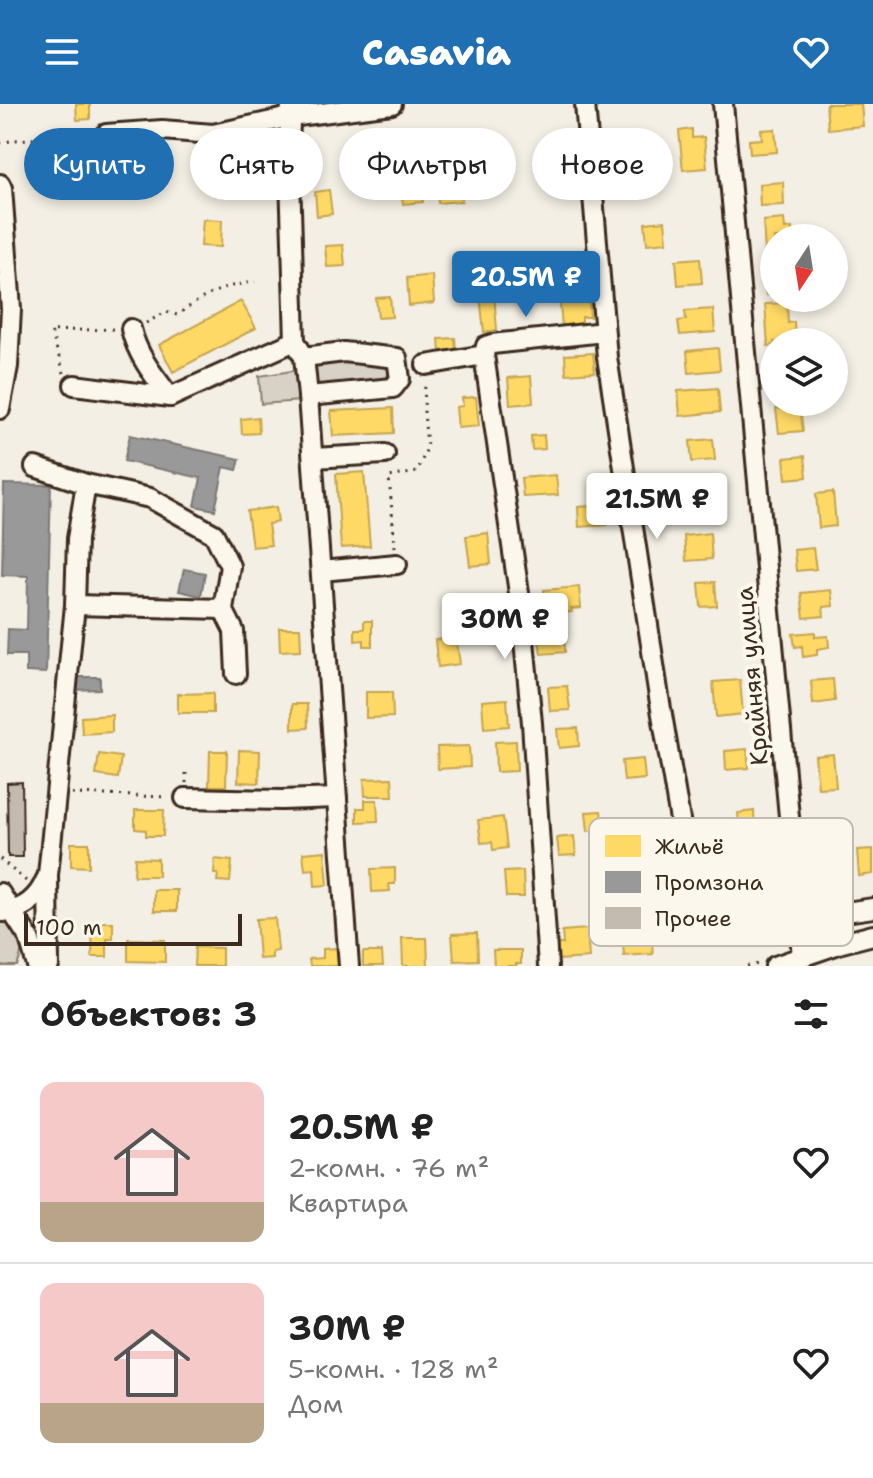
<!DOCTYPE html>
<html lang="ru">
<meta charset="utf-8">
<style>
body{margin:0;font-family:"Shantell Sans",sans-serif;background:#f2f2f2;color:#222;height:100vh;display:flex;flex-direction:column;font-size:30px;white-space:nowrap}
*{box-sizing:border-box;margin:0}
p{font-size:26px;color:#767676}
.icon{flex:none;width:44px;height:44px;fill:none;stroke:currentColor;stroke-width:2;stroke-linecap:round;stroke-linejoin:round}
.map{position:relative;height:862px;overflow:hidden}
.sheet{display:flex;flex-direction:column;background:#fff;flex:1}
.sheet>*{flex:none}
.top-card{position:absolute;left:24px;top:24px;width:826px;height:72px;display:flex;gap:16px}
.needle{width:52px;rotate:192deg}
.fabs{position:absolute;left:760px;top:120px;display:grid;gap:16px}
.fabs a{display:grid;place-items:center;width:88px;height:88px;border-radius:50%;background:#fff;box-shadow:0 4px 12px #0003;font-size:40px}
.scale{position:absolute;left:24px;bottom:20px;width:218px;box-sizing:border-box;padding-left:8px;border:4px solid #3b2a1e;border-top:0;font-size:22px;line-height:28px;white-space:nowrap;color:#3b2a1e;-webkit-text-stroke:6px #fbf7ec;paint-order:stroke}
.price{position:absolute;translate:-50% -68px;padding:0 18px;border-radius:8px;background:#fff;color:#222;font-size:26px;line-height:52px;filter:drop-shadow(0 2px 4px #0008)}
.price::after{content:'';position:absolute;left:50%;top:48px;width:24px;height:18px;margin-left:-12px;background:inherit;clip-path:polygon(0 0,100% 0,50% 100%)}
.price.selected{background:#1f6fb2;color:#fff}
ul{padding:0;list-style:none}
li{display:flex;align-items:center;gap:24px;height:200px;padding:0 40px}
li+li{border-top:2px solid #e0e0e0}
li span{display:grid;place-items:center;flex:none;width:224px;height:160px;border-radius:16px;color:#555}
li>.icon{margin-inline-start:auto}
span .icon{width:96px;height:96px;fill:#fffc;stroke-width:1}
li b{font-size:34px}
h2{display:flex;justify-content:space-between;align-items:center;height:96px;padding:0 40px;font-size:34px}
.tag{padding:0 28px;border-radius:36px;background:#fff;box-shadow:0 4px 12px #0003;font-size:28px;line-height:72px}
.tag.selected{background:#1f6fb2;color:#fff}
header{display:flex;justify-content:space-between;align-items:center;height:104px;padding:0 40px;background:#1f6fb2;color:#fff;font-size:36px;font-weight:800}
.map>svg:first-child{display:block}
</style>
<header><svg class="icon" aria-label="menu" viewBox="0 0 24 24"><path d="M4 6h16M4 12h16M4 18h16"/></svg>Casavia<svg class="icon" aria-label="heart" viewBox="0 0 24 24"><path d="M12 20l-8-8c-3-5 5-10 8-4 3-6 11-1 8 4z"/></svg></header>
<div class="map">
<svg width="873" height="862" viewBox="0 0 873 862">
<rect width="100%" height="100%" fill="#f3efe4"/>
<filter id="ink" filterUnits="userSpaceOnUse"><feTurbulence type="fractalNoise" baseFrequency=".0125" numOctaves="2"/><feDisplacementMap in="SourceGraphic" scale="16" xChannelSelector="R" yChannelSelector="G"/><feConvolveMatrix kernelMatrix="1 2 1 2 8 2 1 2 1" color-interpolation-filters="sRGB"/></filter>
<g filter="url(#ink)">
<g fill="#d8d1c6" stroke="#8a7e72" stroke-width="2">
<polygon points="344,251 392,261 384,280 321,287 314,278 311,256"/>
<polygon points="299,266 301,297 261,300 259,272"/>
<path d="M0,815C22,823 26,842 17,862H0Z"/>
</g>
<g fill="#ffd966" stroke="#c4a450" stroke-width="2">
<polygon points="76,0 90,0 90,15 77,16"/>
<polygon points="826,0 861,0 863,22 828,25"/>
<polygon points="692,25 692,34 704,33 707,64 683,66 679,27"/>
<polygon points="775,25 777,48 750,50 749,36 762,35 761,26"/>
<polygon points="146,49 147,63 132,63 131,50"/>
<polygon points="506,50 508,74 491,76 490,66 483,67 481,52"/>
<polygon points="577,60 579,85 548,88 546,63"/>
<polygon points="460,70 462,97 438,99 436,72"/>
<polygon points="214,76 229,76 230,91 214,91"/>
<polygon points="783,78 784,101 760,102 759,80"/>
<polygon points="421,85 423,98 403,100 401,87"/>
<polygon points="329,86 332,110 317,112 315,88"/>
<polygon points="203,115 222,116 221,143 201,142"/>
<polygon points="784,115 785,125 792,124 792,134 774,134 774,150 765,150 763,117"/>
<polygon points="665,117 667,138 647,140 645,119"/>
<polygon points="343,141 345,162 327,163 325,142"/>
<polygon points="517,153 519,166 514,166 515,175 496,177 494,155"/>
<polygon points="700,154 702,179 678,181 676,156"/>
<polygon points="774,165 774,191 766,191 764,172 771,172 771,166"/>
<polygon points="432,171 434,199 409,202 407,174"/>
<polygon points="588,183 590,213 582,213 582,222 562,224 560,199 575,198 574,185"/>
<polygon points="494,190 497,226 484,228 480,192"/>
<polygon points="390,193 392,213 378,214 376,194"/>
<polygon points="241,197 256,224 173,268 159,241"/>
<polygon points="787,199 788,219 794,218 795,233 789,234 790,238 774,238 774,241 768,242 765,200"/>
<polygon points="713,205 715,228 680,231 678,217 686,216 685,207"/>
<polygon points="455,234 456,247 440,248 439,235"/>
<polygon points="718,244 720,266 689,269 687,247"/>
<polygon points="593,249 595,268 566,270 565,251"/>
<polygon points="531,272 533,299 510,301 508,274"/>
<polygon points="718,284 720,308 680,312 678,287"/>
<polygon points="476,293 479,322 458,324 456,303 463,302 462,294"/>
<polygon points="800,303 803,327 779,329 776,305"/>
<polygon points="393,304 394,329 333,332 331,307"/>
<polygon points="258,313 259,329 242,330 241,315"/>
<polygon points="544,331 545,345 532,346 531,332"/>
<polygon points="713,335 715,356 692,358 690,337"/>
<polygon points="805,352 807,373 786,375 784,354"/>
<polygon points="364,368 370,442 341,444 336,370"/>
<polygon points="556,371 558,391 523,393 521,374"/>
<polygon points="700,378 702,397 681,399 679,380"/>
<polygon points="833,388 836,422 819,424 816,390"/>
<polygon points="605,401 607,421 579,423 578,403"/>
<polygon points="276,403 278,418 268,420 271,441 252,443 247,407"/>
<polygon points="488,429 491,460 470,462 466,432"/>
<polygon points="710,429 712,455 686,457 684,432"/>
<polygon points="813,444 816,465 796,467 794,446"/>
<polygon points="715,478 717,502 701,503 699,479"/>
<polygon points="579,483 581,504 571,505 572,508 546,511 544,486"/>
<polygon points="831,486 833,502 823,503 824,512 804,514 801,489"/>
<polygon points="480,508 483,531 458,534 455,511"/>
<polygon points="364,517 372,517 372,542 364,542 364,536 355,537 355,525 364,525"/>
<polygon points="279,524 300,524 301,546 280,547"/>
<polygon points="564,527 565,548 541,550 539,534 553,533 553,528"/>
<polygon points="815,528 815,533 828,532 829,543 817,545 817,551 803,553 802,542 795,543 793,530"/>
<polygon points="456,533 460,560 438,563 435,536"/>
<polygon points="833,575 835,597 813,600 811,577"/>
<polygon points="740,576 743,610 716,613 713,578"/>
<polygon points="567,582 570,606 550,607 548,583"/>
<polygon points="366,588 392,588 393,613 366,614"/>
<polygon points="213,589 213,609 178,609 178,590"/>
<polygon points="507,595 509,622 484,624 482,597"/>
<polygon points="292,600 307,600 308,624 292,625"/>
<polygon points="112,611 112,628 82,630 81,613"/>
<polygon points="578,624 579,642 559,644 557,625"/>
<polygon points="516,637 517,667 496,668 495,638"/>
<polygon points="469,642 470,663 438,665 437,643"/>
<polygon points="747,645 749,664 726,666 725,647"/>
<polygon points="239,646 260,647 259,679 238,678"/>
<polygon points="210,647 227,647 226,682 209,682"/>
<polygon points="99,650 121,653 118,674 96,671"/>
<polygon points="833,650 836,683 818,684 815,652"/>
<polygon points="643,655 645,675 624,677 622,657"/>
<polygon points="392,674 393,692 365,692 364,675"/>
<polygon points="365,696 377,696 378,717 357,718 357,704 365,704"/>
<polygon points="135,706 164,706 163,732 146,732 146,726 135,725"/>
<polygon points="601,707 603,726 588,727 586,708"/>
<polygon points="754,707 755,729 740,730 738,709"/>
<polygon points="503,713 507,744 493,746 492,738 481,739 478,716"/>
<polygon points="574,732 576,751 559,752 557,734"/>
<polygon points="71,739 89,739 89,763 71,762"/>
<polygon points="873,745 873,770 859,772 857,746"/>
<polygon points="325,747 328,781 315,782 314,765 305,766 303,749"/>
<polygon points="135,754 158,755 158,772 134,772"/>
<polygon points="215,755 232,757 230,778 217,777 218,770 214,770"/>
<polygon points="395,764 395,780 389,780 390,787 372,788 371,765"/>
<polygon points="523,767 524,793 506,793 504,768"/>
<rect x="154" y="786" width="23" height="21"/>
<polygon points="275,814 278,847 272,848 272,854 259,855 256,815"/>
<polygon points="93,818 113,818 113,835 107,835 107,853 92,853"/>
<polygon points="587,825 589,854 558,856 557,840 563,840 562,827"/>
<polygon points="651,825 653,850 624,852 622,827"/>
<polygon points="477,829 478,856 454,857 452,830"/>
<polygon points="402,834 427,834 428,862 403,862"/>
<polygon points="128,835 165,836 165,858 128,857"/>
<polygon points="195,843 222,844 222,862 194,862"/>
<polygon points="337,844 339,862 310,862 309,855 323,854 323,845"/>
<polygon points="493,846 521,846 521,860 516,860 516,862 494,862"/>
<polygon points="363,848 382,848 383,862 363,862"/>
</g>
<g fill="#999" stroke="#7d7874" stroke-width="2">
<polygon points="130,331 240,355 237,366 224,363 215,406 195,402 201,374 124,357"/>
<polygon points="4,380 51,381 46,569 26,568 26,551 7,551 8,525 27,526 28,472 2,471"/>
<polygon points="184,465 205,469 201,492 179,487"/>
<polygon points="74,573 100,573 100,585 75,586"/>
</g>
<polygon fill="#c3bbb0" stroke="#3b2a1e" stroke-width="2" points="22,678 23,753 8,753 7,679"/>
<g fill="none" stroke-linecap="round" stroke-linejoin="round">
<defs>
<g id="minor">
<polyline points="291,0 289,39 295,237 304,253 308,292 349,862"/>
<polyline points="585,0 607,253 659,593 687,757 697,798 705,811 712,816 724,819 735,821 798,812"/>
<polyline points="723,0 802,853"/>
<polyline points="106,30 162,26 213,30 290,13 392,0"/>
<polyline points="0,80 2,84 11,205 8,262 0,305"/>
<path d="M131,225C137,251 154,272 170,293"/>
<polyline points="304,253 344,248 397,254 400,275 393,284 308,292"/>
<polyline points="426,261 484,251"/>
<polyline points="74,281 170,293 295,237"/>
<polyline points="313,354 385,350"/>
<polyline points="35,363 86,380 150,394 214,430 230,462 223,505 234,527 236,570"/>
<polyline points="321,467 397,460"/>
<polyline points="75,501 223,505"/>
<polyline points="185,694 282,696 337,694"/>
<polyline points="0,789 29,834 37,862"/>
<path d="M3,808C24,806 38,795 46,775"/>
<polyline points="798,815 873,804"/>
<polyline points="49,862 48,771 75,501 77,435 86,380"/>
<polyline points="548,862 532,619 520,496 484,251 486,242 492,240 604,228"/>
<polyline points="775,862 842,839 873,831"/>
</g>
</defs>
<use href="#minor" stroke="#3b2a1e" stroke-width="24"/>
<g stroke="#3b2a1e" stroke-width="3" stroke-dasharray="2 6" stroke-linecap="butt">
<polyline points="0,39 15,36 90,31"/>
<path d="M146,219L166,208L177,211C206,191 219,182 255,178"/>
<polyline points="64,269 51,227 115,225"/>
<polyline points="395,443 389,373 417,368 427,344 424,307 425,277"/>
<polyline points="186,679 186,668"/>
<polyline points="72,690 168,693"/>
<polyline points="0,755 26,777"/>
<polyline points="747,862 759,860"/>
</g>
<use href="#minor" stroke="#fbf7ec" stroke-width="18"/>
</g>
</g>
<g text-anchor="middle" stroke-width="8" stroke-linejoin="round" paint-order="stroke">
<g font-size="24" fill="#3b2a1e" stroke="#fbf7ec">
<text transform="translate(752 572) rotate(-95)" y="8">Крайняя улица</text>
</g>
</g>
<rect x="589" y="714" width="264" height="128" rx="12" fill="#fbf7ec" stroke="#c1baae" stroke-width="2"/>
<rect x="605" y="731" width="36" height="22" fill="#ffd966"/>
<rect x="605" y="767" width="36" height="22" fill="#999"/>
<rect x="605" y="803" width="36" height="22" fill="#c3bbb0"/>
<g font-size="22" fill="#3b2a1e">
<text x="655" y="750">Жильё</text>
<text x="655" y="786">Промзона</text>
<text x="655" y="822">Прочее</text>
</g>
</svg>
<div class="fabs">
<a><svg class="needle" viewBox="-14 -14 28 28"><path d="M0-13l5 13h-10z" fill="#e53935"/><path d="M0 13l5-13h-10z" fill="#767676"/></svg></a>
<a><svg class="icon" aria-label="layers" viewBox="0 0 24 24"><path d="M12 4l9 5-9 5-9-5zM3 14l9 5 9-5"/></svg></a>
</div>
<div class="scale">100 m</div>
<b class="price selected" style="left:526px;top:215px">20.5M ₽</b>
<b class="price" style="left:657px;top:437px">21.5M ₽</b>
<b class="price" style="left:505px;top:557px">30M ₽</b>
<div class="top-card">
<a class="tag selected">Купить</a>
<a class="tag">Снять</a>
<a class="tag">Фильтры</a>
<a class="tag">Новое</a>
</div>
</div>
<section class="sheet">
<h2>Объектов: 3<svg class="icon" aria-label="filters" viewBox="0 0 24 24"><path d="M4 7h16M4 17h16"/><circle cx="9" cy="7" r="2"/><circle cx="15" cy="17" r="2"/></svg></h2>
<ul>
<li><span style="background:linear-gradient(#f6c9c9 75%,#b9a48a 0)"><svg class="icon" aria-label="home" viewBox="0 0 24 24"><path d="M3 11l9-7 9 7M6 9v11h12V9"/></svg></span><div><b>20.5M ₽</b><p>2-комн. · 76 m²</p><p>Квартира</p></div><svg class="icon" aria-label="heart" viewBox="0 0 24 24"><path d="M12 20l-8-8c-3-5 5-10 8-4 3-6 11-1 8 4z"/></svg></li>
<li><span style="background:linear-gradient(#f6c9c9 75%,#b9a48a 0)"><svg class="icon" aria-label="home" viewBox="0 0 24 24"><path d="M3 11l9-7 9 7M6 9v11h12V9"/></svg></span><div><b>30M ₽</b><p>5-комн. · 128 m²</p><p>Дом</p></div><svg class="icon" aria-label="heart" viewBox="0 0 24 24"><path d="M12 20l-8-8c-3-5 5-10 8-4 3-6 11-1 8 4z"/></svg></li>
</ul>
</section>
